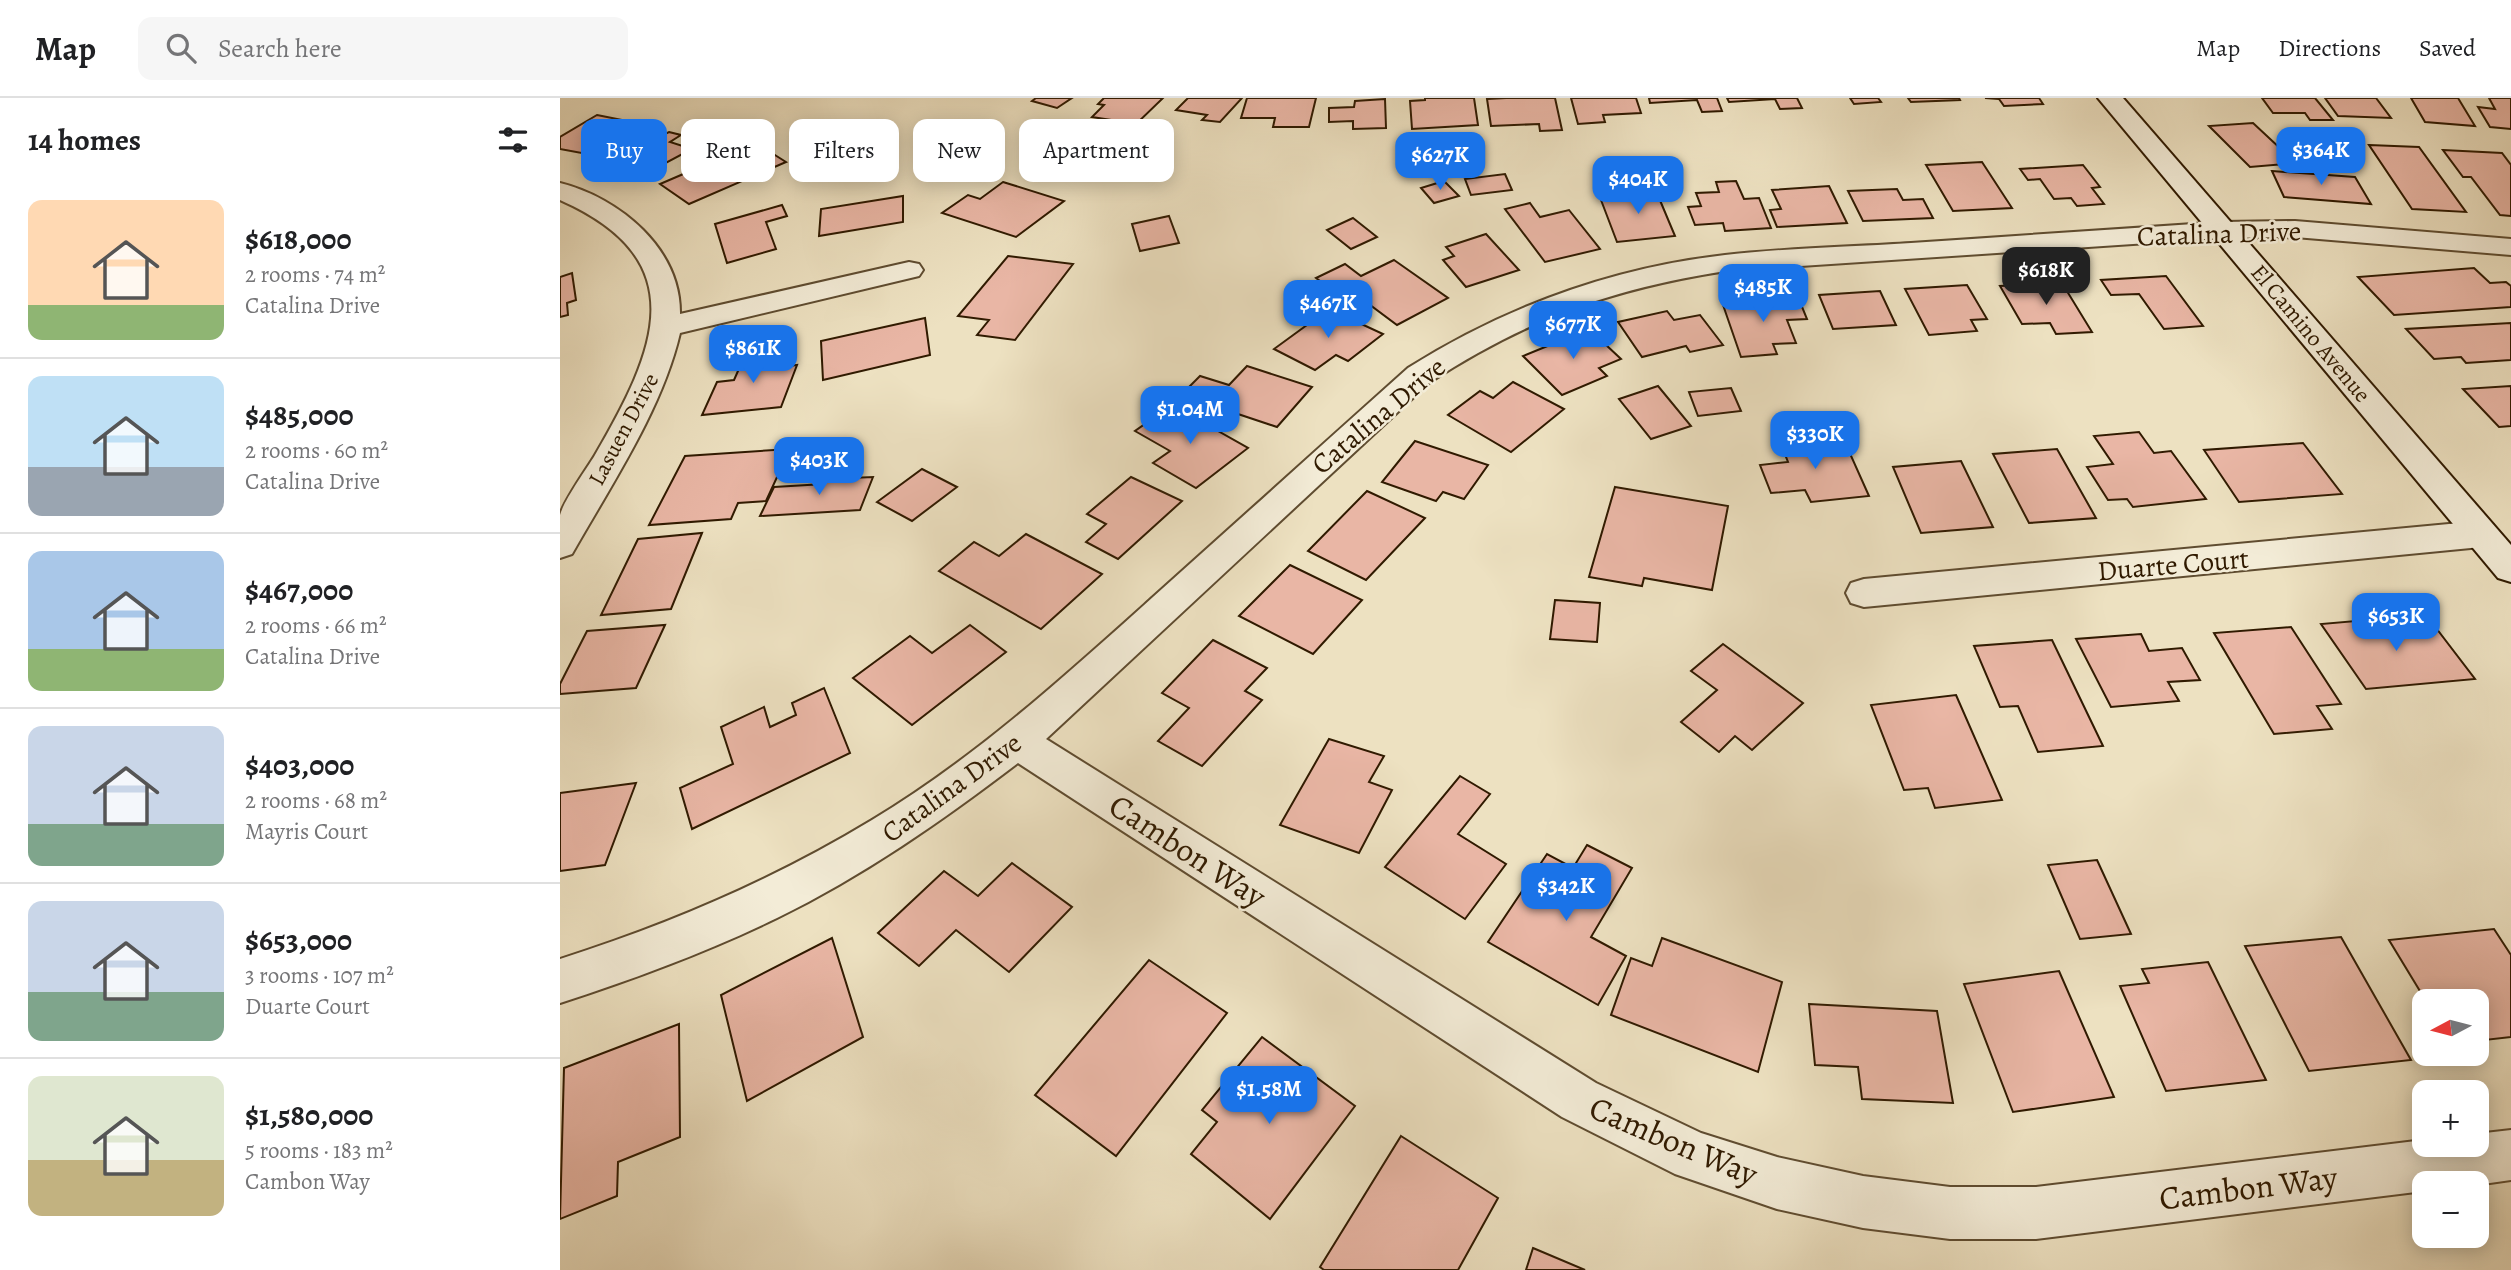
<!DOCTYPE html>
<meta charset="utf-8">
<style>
body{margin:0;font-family:Alegreya,serif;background:#f6f6f6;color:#202124;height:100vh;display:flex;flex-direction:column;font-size:26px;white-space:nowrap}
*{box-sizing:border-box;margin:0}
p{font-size:23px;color:#757577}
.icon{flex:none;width:38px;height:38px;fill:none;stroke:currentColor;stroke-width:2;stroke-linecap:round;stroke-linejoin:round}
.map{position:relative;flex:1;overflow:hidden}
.details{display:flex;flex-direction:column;background:#fff;width:560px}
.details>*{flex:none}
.banner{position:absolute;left:21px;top:21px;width:665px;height:63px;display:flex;gap:14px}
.needle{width:46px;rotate:263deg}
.fabs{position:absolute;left:1852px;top:891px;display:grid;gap:14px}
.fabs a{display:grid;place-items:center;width:77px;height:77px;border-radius:14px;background:#fff;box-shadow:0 4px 18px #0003;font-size:35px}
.price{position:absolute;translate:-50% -60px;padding:0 16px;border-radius:14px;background:#1a73e8;color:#fff;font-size:23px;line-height:46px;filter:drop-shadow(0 2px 4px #0008)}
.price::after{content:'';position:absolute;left:50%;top:42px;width:21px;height:16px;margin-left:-10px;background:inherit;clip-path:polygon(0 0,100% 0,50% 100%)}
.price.active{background:#222;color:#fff}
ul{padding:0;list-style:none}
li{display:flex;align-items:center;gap:21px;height:175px;padding:0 28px}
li+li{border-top:2px solid #e0e0e0}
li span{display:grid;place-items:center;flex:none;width:196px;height:140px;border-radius:14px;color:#555}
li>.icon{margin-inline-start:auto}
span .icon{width:84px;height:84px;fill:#fffc;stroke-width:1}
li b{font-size:30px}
h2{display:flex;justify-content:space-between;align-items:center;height:84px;padding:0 28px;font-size:30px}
.chip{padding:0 24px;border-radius:14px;background:#fff;box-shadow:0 4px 18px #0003;font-size:24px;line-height:63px}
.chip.active{background:#1a73e8;color:#fff}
header{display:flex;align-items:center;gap:42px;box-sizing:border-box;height:98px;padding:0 35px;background:#fff;border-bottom:2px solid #e0e0e0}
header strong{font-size:33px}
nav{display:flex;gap:38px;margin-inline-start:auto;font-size:24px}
.search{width:490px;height:63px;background:#f6f6f6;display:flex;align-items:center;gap:18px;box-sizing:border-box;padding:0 24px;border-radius:14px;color:#757577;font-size:26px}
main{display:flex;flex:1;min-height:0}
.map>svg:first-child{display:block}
</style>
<header>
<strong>Map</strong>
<div class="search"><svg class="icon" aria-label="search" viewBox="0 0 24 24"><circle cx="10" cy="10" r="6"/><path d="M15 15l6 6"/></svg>Search here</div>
<nav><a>Map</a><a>Directions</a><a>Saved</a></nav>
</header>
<main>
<section class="details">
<h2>14 homes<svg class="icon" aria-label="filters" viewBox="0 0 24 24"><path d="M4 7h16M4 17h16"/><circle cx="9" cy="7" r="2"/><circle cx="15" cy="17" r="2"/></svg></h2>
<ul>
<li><span style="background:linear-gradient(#ffd9b3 75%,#8fb573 0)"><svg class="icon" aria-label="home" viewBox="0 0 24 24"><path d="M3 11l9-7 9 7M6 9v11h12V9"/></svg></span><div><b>$618,000</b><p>2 rooms · 74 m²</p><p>Catalina Drive</p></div></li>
<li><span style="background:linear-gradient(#bfe0f5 65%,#9aa5b1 0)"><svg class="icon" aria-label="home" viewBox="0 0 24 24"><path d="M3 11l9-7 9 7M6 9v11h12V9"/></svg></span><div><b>$485,000</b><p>2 rooms · 60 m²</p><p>Catalina Drive</p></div></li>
<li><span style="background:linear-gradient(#a9c7e8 70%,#8fb573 0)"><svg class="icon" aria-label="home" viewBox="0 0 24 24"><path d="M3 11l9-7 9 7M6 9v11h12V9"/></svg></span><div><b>$467,000</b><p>2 rooms · 66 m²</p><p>Catalina Drive</p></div></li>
<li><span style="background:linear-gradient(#c9d6e8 70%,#7fa58c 0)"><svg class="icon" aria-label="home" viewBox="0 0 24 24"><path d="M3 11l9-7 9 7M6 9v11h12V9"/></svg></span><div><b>$403,000</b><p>2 rooms · 68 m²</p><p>Mayris Court</p></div></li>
<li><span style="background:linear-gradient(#c9d6e8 65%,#7fa58c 0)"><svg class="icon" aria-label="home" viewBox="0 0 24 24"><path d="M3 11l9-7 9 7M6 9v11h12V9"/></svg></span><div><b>$653,000</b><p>3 rooms · 107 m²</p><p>Duarte Court</p></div></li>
<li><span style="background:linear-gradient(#dfe7d0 60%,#c2b280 0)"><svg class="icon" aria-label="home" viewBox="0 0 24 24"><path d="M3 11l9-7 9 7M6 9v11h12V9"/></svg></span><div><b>$1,580,000</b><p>5 rooms · 183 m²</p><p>Cambon Way</p></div></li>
</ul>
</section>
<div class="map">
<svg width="1951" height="1172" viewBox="0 0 1951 1172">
<rect width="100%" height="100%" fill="#ede1c1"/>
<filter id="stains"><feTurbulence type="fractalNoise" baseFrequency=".00286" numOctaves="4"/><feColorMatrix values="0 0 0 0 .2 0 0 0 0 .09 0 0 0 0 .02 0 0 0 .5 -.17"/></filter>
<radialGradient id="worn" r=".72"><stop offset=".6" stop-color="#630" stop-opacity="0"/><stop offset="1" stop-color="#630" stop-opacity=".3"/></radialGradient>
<g fill="#e9b6a5" stroke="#301a00" stroke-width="2">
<polygon points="476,0 512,0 497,10 472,3"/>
<polygon points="544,0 603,0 571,31 546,27 551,22 532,19 544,7 538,6"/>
<polygon points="628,0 682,0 660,24 642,22 647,17 616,12"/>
<polygon points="687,0 756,0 749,29 713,29 715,20 681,20"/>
<polygon points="865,0 914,0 918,27 852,31 850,3 865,2"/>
<polygon points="946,0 995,0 1002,32 980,33 979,26 931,28 927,1"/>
<polygon points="1011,0 1076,0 1081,15 1043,17 1045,24 1018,26"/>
<polygon points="1089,0 1157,0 1162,13 1142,14 1137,2 1090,5"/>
<polygon points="1167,0 1237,0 1242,10 1220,11 1215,1 1169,4"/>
<polygon points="1290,0 1318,0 1321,4 1294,6"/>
<polygon points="1348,0 1399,0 1400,2 1351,4"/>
<polygon points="1425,0 1479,0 1483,6 1444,8 1439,1"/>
<polygon points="1702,0 1755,0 1773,22 1750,22 1745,15 1713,15"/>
<polygon points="1765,0 1816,0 1831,20 1778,18"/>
<polygon points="1851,0 1898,0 1915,28 1865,24"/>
<polygon points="1929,0 1951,0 1951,31 1930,29 1918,9 1935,11"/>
<polygon points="825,1 826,30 793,31 793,23 769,24 769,10 794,9 795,3"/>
<polygon points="37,17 77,25 27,56 0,51 0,39"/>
<polygon points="1693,25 1736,65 1690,69 1649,28"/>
<polygon points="109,34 121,37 110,44 132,51 87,75 41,59 68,45 79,49"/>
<polygon points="1809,47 1859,49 1906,114 1852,111"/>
<polygon points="207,52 226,64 129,106 100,86 149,65 160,72"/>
<polygon points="1883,52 1942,55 1951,67 1951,118 1940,117 1911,79 1903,79"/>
<polygon points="282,58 284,75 250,82 249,64"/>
<polygon points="1422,64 1452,110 1393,113 1366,67"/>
<polygon points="1523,67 1540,89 1532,90 1544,106 1517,108 1511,100 1494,101 1480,81 1468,82 1460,71"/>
<polygon points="1712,73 1795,79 1811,106 1724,99"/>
<polygon points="945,76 952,92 911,97 905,81"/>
<polygon points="884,83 899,98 874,105 861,90"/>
<polygon points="1176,83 1184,101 1199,100 1211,130 1165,133 1163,125 1135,127 1128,109 1141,108 1136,95 1159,94 1156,84"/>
<polygon points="443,84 504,103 456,139 382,115 408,97 420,101"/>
<polygon points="1094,88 1115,138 1057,144 1041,102 1069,100 1065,90"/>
<polygon points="1269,88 1287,125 1217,129 1210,112 1221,111 1212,92"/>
<polygon points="1337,91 1343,102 1363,101 1373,120 1303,123 1288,93"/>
<polygon points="343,98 343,124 259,138 261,111"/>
<polygon points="970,105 980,119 1009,112 1040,151 985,164 945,111"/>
<polygon points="222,107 227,118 206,124 216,151 167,165 155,126"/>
<polygon points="609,118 619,145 580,153 572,126"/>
<polygon points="793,120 817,139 791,151 767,132"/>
<polygon points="926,136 959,172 906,189 883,162 894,158 886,149"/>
<polygon points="448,158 513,166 455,242 417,237 429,222 398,218"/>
<polygon points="834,162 888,200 837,227 810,207 799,212 756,180 785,166 801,178"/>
<polygon points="1914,170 1930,185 1946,184 1951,188 1951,209 1834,217 1798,179"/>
<polygon points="12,175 16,202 7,205 8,217 0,219 0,179"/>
<polygon points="1606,178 1643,228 1604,231 1579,196 1551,197 1541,182"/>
<polygon points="1502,185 1532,234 1496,236 1490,225 1462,226 1440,188"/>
<polygon points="1407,187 1427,221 1411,222 1417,233 1369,237 1345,191"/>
<polygon points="1320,193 1336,227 1273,231 1259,197"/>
<polygon points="1238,199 1247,221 1227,222 1236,245 1213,246 1217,256 1181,259 1162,204"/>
<polygon points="769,211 823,236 788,263 776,257 755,272 714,251"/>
<polygon points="1107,213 1114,222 1140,217 1163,247 1130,254 1126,248 1082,259 1058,224"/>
<polygon points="365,220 370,257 263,282 261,243"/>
<polygon points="1951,225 1951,262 1906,265 1901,259 1874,261 1846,231"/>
<polygon points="1029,231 1061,261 1039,270 1047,278 1002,297 963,258"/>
<polygon points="226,252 219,269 237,267 221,309 142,317 157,284 174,282 186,255"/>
<polygon points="687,268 752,289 717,329 621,297 640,278 669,287"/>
<polygon points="953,284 1004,311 951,354 888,317 920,293 933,300"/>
<polygon points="1098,288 1131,328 1091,341 1059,301"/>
<polygon points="1951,288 1951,328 1939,329 1903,291"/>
<polygon points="1171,290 1181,313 1138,318 1129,294"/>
<polygon points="612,307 688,350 636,390 593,365 610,353 575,333"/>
<polygon points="1579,334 1594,355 1611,353 1646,401 1573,409 1567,401 1548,402 1527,369 1553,366 1534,338"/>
<polygon points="1258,335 1266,353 1288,351 1309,398 1251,404 1245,392 1211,395 1200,367 1228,364 1218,339"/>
<polygon points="855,343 928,367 904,401 883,394 876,403 822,384"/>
<polygon points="1743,345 1782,396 1679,404 1644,352"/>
<polygon points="230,351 206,403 178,405 171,421 89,427 125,358"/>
<polygon points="1497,351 1536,420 1469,425 1433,356"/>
<polygon points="1401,363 1433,429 1361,435 1333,369"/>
<polygon points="362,371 397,389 352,423 317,404"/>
<polygon points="313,379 300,412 200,418 214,389 264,386 266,381"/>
<polygon points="571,379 622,403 558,461 526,444 546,426 527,416"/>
<polygon points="1055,389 1168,408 1152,492 1084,480 1082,488 1029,479"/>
<polygon points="807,393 865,420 806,482 748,453"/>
<polygon points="142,435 111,511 41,517 78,441"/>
<polygon points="466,436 542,476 481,531 379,473 414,444 439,458"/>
<polygon points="730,467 802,502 753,556 679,518"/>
<polygon points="995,502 1040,505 1037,544 990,541"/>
<polygon points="1842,519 1848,528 1873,526 1915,581 1806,591 1761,526"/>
<polygon points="105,527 76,590 0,596 0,586 27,533"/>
<polygon points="410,527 446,554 352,627 293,580 350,538 372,555"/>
<polygon points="1731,529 1781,606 1757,608 1772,631 1714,636 1654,535"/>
<polygon points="1581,536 1589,553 1622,550 1640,582 1608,584 1619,603 1551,609 1516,541"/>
<polygon points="653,542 707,570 685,593 702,602 642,668 598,643 629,610 602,595"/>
<polygon points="1492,542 1543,648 1478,654 1458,608 1440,609 1414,548"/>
<polygon points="1163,546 1243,605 1192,652 1175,638 1159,654 1121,624 1157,592 1131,573"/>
<polygon points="264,590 290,655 132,731 120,690 173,666 161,629 204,609 210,629 236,617 232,605"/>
<polygon points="1396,597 1442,702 1375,710 1368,690 1344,692 1311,607"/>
<polygon points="769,641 824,658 809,684 832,692 799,755 720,727"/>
<polygon points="900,678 930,696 898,736 946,766 905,821 825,769"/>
<polygon points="76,685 45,767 0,773 0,695"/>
<polygon points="1027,747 1072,770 1031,839 1066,858 1038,907 928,844 987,756 1013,770"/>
<polygon points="1537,762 1571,836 1520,841 1488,767"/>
<polygon points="452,765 512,809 449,874 396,832 359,868 318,835 384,773 418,798"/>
<polygon points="1934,831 1951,857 1951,939 1916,943 1916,903 1866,903 1829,842"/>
<polygon points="1781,839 1851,962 1749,973 1685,848"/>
<polygon points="272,840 303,939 187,1003 161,897"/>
<polygon points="1102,840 1222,884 1198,974 1051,917 1071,860 1092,868"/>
<polygon points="589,862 667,915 556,1058 475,997"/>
<polygon points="1648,864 1706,982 1606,993 1560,888 1589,885 1582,871"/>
<polygon points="1499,873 1554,999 1453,1014 1404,886"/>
<polygon points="1249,906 1377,913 1393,1005 1302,1001 1298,969 1255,967"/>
<polygon points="119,926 120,1039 58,1064 57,1098 0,1121 4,970"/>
<polygon points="702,939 795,1008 710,1121 631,1056 657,1024 642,1012"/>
<polygon points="841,1038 938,1100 898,1172 764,1172 760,1169"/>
<polygon points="973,1150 1025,1172 966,1172"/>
</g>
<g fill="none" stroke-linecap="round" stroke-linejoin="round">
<defs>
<g id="minor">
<path d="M0,85C60,100 121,151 120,216L349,164L359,166L363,172L359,178L120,235C102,312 51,387 12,456L0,460C0,447 0,429 0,417C4,402 26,372 35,357C94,255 138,163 0,102Z"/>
<path d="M1735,123L1951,141V157L1735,139L1663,140L1166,173C1051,191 967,221 870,284L486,641L1036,985L1141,1035L1217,1059L1303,1078L1390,1089H1476L1864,1042V1046H1916V1036L1951,1032V1082L1916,1087L1864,1085V1093L1476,1141H1390L1303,1130L1217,1111L1115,1076L1002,1019L458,665C382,723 303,778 217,820C147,854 74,881 0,905V861C110,826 213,782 312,722C415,660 504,579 593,499C678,423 763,346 848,270C945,209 1051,170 1165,157C1226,150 1289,149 1351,145C1455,138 1559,131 1663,124Z"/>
<polygon points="1921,423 1933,427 1938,436 1933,445 1921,449 1304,509 1291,505 1286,495 1291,485 1304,481"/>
</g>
<polygon id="secondary" points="1538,0 1563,0 1951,447 1951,484 1938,480"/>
</defs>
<use href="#minor" stroke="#5f4c30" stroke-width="4"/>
<use href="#secondary" stroke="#301a00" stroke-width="4"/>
<use href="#minor" fill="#f3ecd7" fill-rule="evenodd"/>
<use href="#secondary" fill="#f3ecd7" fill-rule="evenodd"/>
</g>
<g text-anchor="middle" stroke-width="5" stroke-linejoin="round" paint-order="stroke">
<g font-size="23" fill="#301a00" stroke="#f3ecd7">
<text transform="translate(1751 235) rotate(50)" y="8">El Camino Avenue</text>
<text transform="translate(63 331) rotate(-62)" y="8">Lasuen Drive</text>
</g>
<g font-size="28" fill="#301a00" stroke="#f3ecd7">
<text transform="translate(1659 135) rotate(-2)" y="10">Catalina Drive</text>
<text transform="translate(818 317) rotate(-40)" y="10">Catalina Drive</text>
<text transform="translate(1613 466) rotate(-5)" y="10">Duarte Court</text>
<text transform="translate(391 689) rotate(-36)" y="10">Catalina Drive</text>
</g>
<g font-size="33" fill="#301a00" stroke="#f3ecd7">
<text transform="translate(628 752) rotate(33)" y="12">Cambon Way</text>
<text transform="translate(1114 1042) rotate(23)" y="12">Cambon Way</text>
<text transform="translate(1688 1089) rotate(-7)" y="12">Cambon Way</text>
</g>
</g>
<rect width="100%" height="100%" filter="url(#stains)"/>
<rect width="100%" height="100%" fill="url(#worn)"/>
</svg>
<div class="fabs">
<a><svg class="needle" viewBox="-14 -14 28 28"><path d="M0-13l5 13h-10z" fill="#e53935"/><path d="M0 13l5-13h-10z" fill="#757577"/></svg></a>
<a>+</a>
<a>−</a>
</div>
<b class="price" style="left:1761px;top:89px">$364K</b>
<b class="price" style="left:880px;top:94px">$627K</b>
<b class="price" style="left:1078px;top:118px">$404K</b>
<b class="price active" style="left:1486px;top:209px">$618K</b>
<b class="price" style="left:1203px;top:226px">$485K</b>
<b class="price" style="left:768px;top:242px">$467K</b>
<b class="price" style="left:1013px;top:263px">$677K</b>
<b class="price" style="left:193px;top:287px">$861K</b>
<b class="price" style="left:630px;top:348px">$1.04M</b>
<b class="price" style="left:1255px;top:373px">$330K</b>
<b class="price" style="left:259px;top:399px">$403K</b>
<b class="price" style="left:1836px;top:555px">$653K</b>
<b class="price" style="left:1006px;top:825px">$342K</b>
<b class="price" style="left:709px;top:1028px">$1.58M</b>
<div class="banner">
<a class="chip active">Buy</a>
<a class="chip">Rent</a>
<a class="chip">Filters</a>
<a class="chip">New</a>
<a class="chip">Apartment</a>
</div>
</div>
</main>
